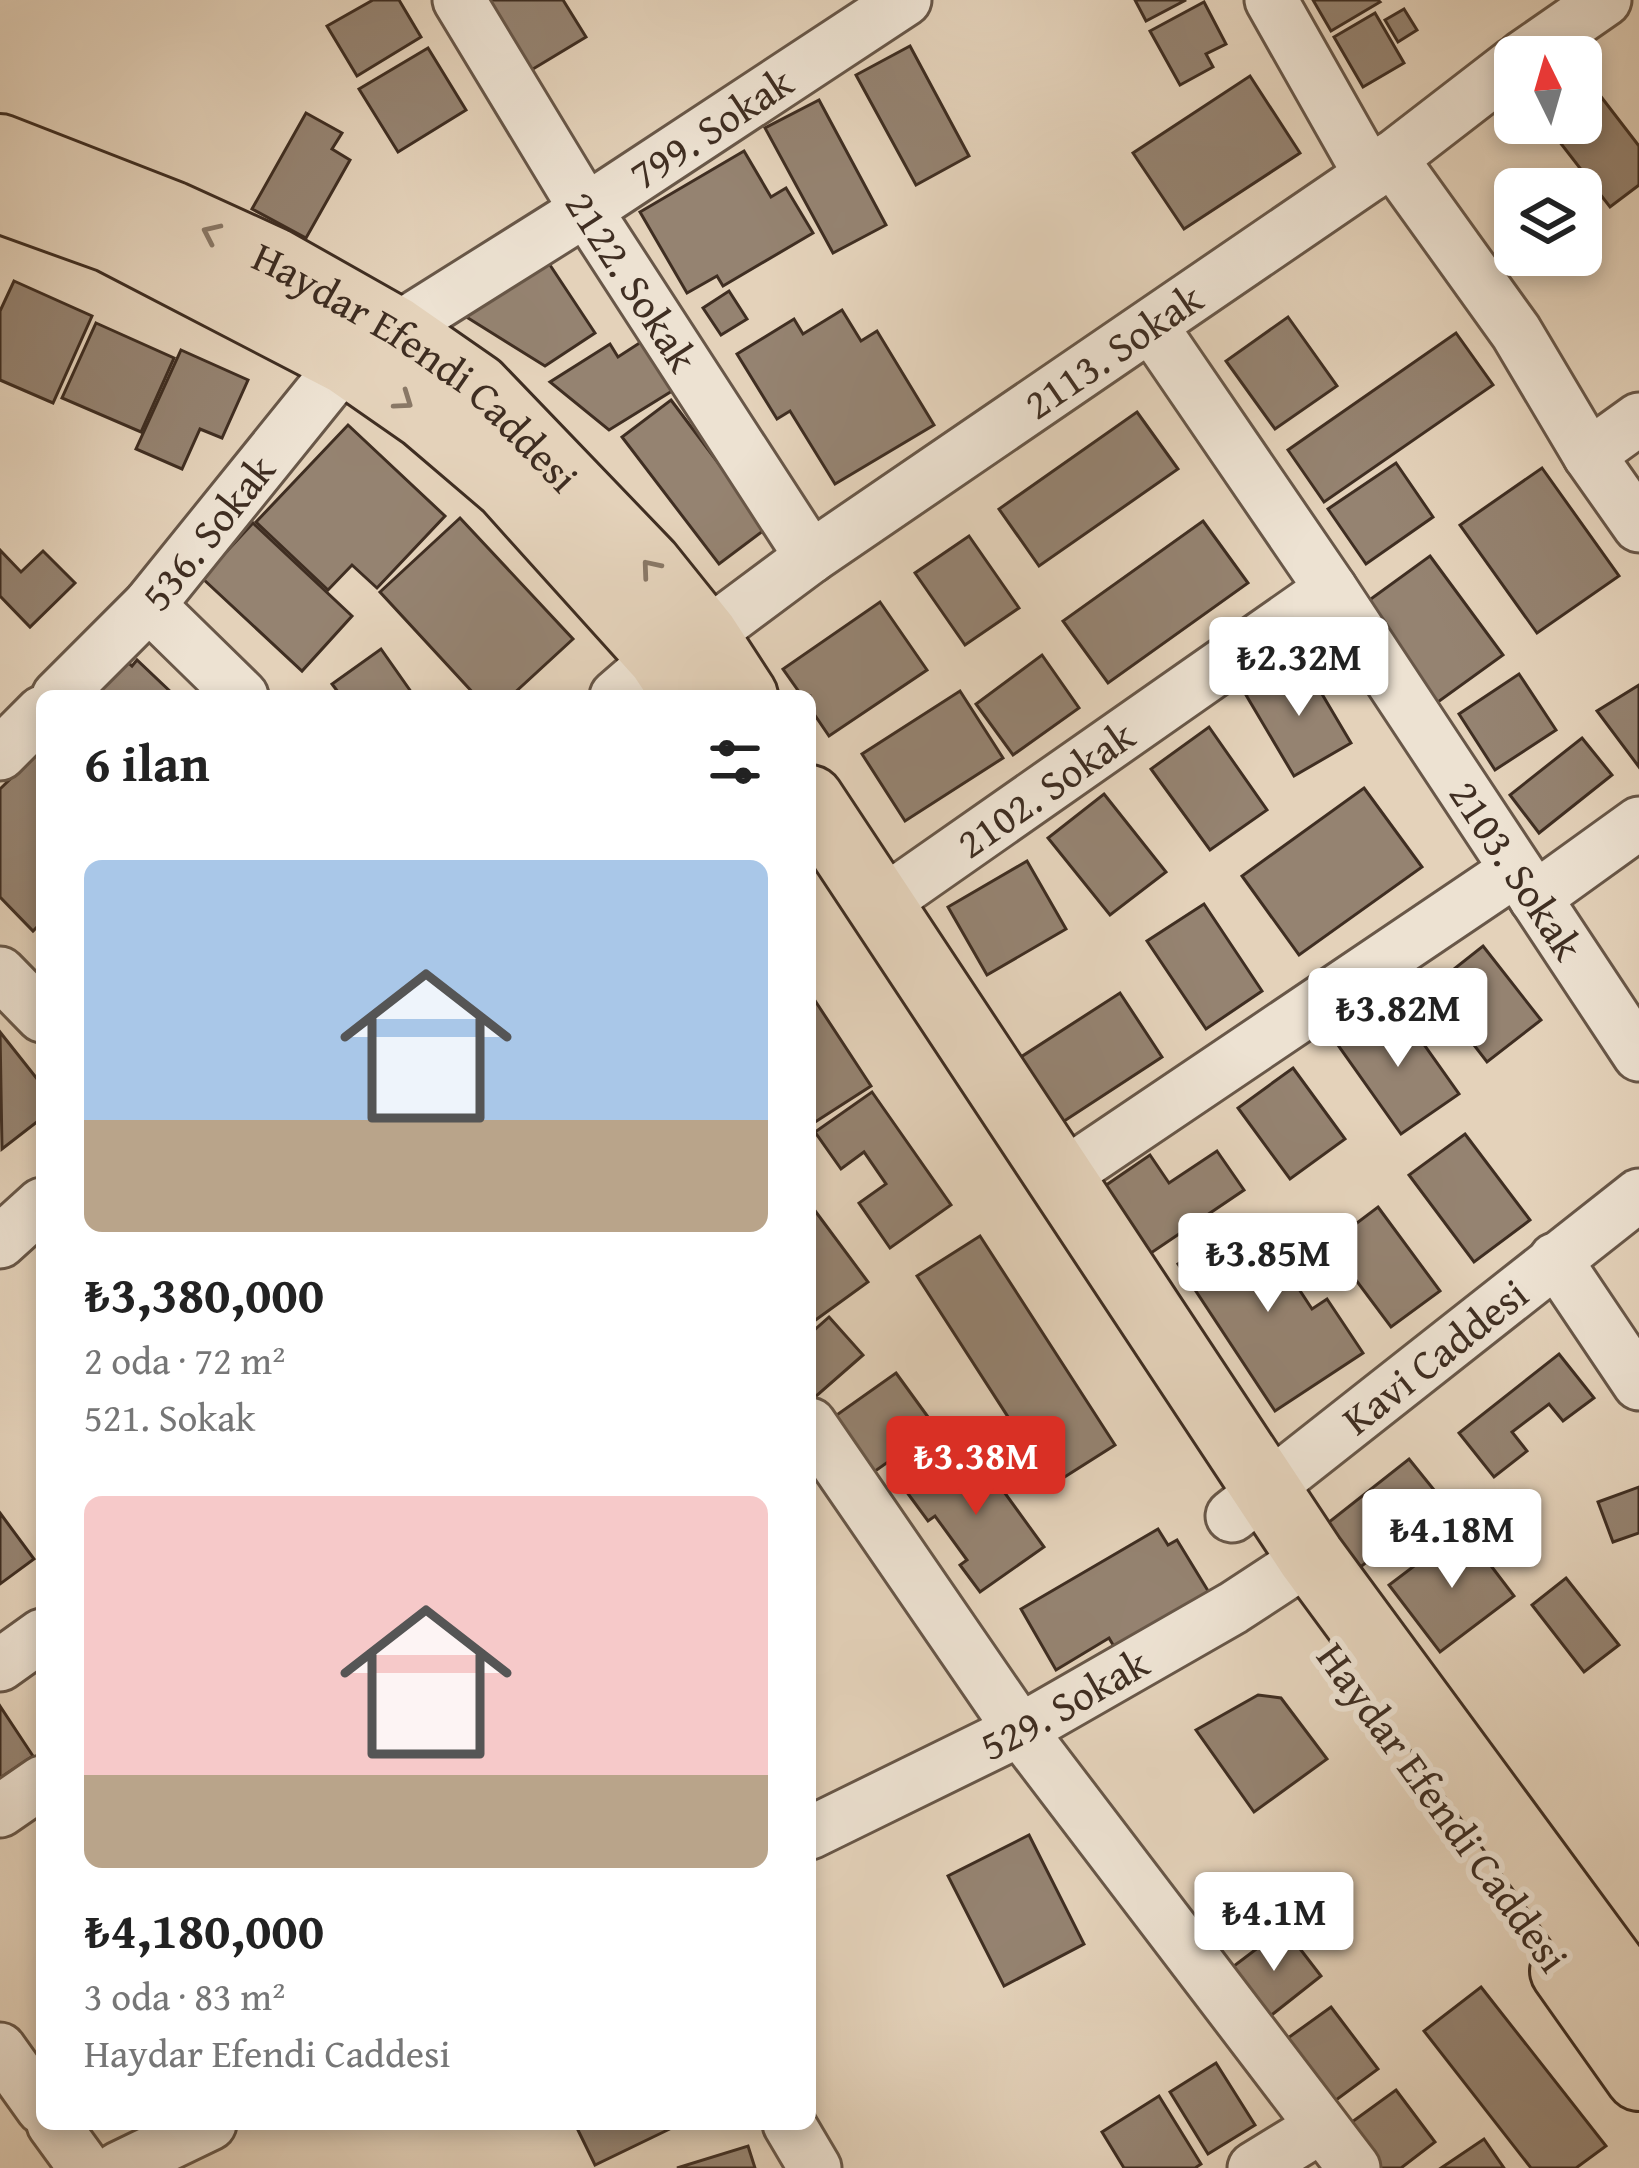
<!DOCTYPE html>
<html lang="tr">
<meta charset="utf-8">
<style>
body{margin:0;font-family:"Gentium Book Plus",serif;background:#f6f6f6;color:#222;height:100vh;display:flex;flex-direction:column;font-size:45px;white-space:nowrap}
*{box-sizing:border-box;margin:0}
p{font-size:39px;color:#767676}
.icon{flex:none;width:66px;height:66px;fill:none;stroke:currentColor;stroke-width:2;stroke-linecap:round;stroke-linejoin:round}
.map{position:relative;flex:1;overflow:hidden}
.sheet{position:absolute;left:36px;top:690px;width:780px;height:1440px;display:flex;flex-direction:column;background:#fff;border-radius:18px;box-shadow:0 6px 18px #0003}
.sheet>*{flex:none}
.needle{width:78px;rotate:355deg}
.controls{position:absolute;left:1494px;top:36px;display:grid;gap:24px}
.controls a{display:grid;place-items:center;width:108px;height:108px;border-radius:18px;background:#fff;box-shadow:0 6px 18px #0003;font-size:60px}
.price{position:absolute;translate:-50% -102px;padding:0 27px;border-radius:12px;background:#fff;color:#222;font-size:39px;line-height:78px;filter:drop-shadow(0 3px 6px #0008)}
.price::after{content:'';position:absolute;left:50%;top:72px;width:36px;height:27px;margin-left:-18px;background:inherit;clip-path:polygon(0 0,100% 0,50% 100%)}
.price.active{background:#d93025;color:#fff}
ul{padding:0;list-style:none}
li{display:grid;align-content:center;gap:24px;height:636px;padding:0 48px}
li span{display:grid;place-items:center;height:372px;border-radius:18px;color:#555}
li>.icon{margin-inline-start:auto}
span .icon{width:216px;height:216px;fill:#fffc;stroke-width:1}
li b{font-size:51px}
h2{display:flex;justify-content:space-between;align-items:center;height:144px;padding:0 48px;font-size:51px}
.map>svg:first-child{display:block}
</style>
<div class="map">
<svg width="1639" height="2168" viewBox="0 0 1639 2168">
<rect width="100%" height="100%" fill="#e4d2ba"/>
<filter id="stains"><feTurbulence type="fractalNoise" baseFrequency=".00167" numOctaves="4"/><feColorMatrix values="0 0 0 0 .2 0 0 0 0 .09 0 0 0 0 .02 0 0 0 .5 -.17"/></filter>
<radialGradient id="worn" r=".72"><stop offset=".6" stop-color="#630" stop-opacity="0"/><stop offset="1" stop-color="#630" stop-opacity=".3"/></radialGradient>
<g fill="#958371" stroke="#3f2e22" stroke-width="3">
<polygon points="373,0 399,0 421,37 357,76 327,26"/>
<polygon points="485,0 563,0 586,37 528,72"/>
<polygon points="1135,0 1186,0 1146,21"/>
<polygon points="1313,0 1378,0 1380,2 1331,31"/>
<polygon points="1204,2 1226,44 1206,54 1213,67 1180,85 1150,31"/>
<polygon points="1404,9 1417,30 1398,42 1385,20"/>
<polygon points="1375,13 1404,63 1363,87 1334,37"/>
<polygon points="910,46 969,156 916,185 856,75"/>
<polygon points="428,48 466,110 398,152 359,89"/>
<polygon points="1250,76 1300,153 1184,229 1133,153"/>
<polygon points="1592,85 1639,146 1639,185 1610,207 1545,123 1581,123 1581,93"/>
<polygon points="819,100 886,225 833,253 765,128"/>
<polygon points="306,113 342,133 332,149 350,160 306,238 252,209"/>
<polygon points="744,151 771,197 786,188 813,233 723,286 717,276 687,293 640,212"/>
<polygon points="544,256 595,333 545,366 460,313"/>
<polygon points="14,281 92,316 53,403 0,380 0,311"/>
<polygon points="729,291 747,319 721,335 703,308"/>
<polygon points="842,310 861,341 877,331 934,425 835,484 790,411 777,419 737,354 794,319 803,334"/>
<polygon points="1288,317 1337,386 1275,429 1226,361"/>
<polygon points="96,323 174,358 141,432 62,398"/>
<polygon points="1456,333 1493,385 1324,502 1288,450"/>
<polygon points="641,342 672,391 609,430 550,382 610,344 618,357"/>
<polygon points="181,350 248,380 222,438 200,429 182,469 136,449"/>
<polygon points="671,400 767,528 719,564 622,437"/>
<polygon points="1137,412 1178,469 1039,566 999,509"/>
<polygon points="348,425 445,516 377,588 352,565 328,590 256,522"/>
<polygon points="1396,463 1433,517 1366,564 1328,509"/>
<polygon points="1542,468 1619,576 1537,633 1460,525"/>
<polygon points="460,518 573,639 511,696 476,696 380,592"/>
<polygon points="1203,521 1248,583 1108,683 1063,621"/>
<polygon points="253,523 352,616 302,671 202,578"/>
<polygon points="969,536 1019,608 965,645 915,573"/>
<polygon points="0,550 21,572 43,551 75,583 30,627 0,596"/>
<polygon points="1430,556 1503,655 1431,707 1357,609"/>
<polygon points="880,602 927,670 829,736 810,708 810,696 802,696 783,669"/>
<polygon points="381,649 414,696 341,696 332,684"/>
<polygon points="119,654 132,666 137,660 175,696 79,696"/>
<polygon points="1042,655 1079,708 1013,755 976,704"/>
<polygon points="1303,662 1351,743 1294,776 1246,695"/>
<polygon points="1519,674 1556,730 1495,770 1459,714"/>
<polygon points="1639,685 1639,767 1597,711"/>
<polygon points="960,691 1003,758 905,821 862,754"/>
<polygon points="1209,727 1267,810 1210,850 1151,769"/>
<polygon points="1582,738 1612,775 1539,833 1510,795"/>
<polygon points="37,753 42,758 42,922 33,931 0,897 0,789"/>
<polygon points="1364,788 1422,867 1299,955 1242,876"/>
<polygon points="1104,794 1166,872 1110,915 1048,838"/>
<polygon points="1027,861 1066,929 987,975 948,907"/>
<polygon points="1204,904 1262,991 1206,1029 1147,941"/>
<polygon points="1483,946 1541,1020 1487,1062 1430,988"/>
<polygon points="810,993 871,1086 812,1124 810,1121"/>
<polygon points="1120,993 1162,1057 1052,1129 1010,1064"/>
<polygon points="1396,1005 1459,1094 1401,1134 1338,1045"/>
<polygon points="0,1032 42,1085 42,1118 2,1149"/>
<polygon points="1293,1068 1345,1139 1290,1179 1238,1108"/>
<polygon points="872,1092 951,1205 890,1248 859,1203 886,1184 864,1152 841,1169 815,1132"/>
<polygon points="1465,1134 1530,1220 1474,1262 1409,1175"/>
<polygon points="1217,1151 1244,1190 1148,1255 1102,1188 1150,1155 1169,1183"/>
<polygon points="810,1204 868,1282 810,1324"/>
<polygon points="1378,1207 1440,1291 1391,1327 1329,1244"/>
<polygon points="1251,1216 1312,1309 1327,1299 1363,1353 1275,1411 1178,1264"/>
<polygon points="980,1236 1115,1445 1052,1485 917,1276"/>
<polygon points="829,1317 863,1355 814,1398 810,1394 810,1334"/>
<polygon points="1559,1354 1594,1398 1563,1421 1549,1404 1512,1432 1527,1451 1494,1477 1459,1433"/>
<polygon points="896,1373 936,1428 871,1474 831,1419"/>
<polygon points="970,1445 1044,1547 980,1592 960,1565 967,1560 935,1516 928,1521 906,1491"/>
<polygon points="1409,1459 1443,1501 1348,1577 1314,1534"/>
<polygon points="1639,1487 1639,1533 1613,1542 1598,1502"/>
<polygon points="0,1513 34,1559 0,1584"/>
<polygon points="1158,1529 1168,1545 1177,1540 1213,1599 1119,1655 1109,1638 1056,1670 1021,1609"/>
<polygon points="1463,1529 1514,1596 1440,1652 1389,1585"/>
<polygon points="1566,1578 1619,1645 1584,1672 1532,1605"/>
<polygon points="1258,1695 1281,1698 1327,1759 1254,1812 1196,1730"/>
<polygon points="0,1706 33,1756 0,1778"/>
<polygon points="1029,1835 1084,1944 1004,1986 948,1876"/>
<polygon points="1284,1928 1321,1976 1264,2021 1226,1972"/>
<polygon points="1481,1987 1606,2146 1576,2168 1531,2168 1424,2031"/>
<polygon points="1331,2007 1378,2069 1328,2106 1281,2043"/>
<polygon points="1216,2063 1255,2125 1208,2154 1170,2092"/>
<polygon points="1396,2090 1435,2142 1401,2168 1376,2168 1345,2127"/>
<polygon points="1159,2096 1201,2164 1195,2168 1124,2168 1102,2132"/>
<polygon points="575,2124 680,2124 595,2165"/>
<polygon points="1484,2139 1504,2168 1441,2168"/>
<polygon points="748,2146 755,2168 677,2168"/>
</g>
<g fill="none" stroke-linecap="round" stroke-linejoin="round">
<defs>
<g id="minor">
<path id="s1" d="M459,0L586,210L811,557"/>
<polyline points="1271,0 1370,175"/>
<polyline points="1523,57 1605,0"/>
<polyline points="1391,158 1516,332 1589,455 1639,526"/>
<path id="s2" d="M1152,327L1331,589L1639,1055"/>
<path id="s3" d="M395,330L586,210L905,0"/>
<polyline points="1589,455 1639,419"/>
<polyline points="149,605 242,696"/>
<path id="s4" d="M58,696L149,605L346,361"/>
<path id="s5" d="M616,696L661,657L705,636L811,557L1370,175L1515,63"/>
<polyline points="0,754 42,712"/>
<polyline points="1535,898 1639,823"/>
<path id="s6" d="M878,906L1331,589"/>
<polyline points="0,973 42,1016"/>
<polyline points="1058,1179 1516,870"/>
<polyline points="0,1242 42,1204"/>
<polyline points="1555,1259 1639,1384"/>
<polyline points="810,1424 1020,1730 1354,2168"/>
<path id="s7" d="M1232,1516L1639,1195"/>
<polyline points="0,1665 42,1635"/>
<polyline points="0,1811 42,1782"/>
<path id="s8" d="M810,1833L1020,1730L1233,1608L1311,1557"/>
<polyline points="0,2049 42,2108"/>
<polyline points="53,2124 85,2168"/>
<polyline points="789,2124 815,2168"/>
<polyline points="119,2168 210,2124"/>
<polyline points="1254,2168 1321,2127"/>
</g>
<g id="major">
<path id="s9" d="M0,148L172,215L273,261L395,330L477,387L648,565L705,636L744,696"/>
<polyline points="0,199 111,239 346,361 425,416 507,486 661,657 687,696"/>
<polyline points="810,799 1311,1557 1639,2003"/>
<polyline points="1564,1971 1639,2077"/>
</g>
</defs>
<use href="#minor" stroke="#685748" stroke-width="57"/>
<use href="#major" stroke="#3f2e22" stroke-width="72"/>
<use href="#minor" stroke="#ede2d2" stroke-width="51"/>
<use href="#major" stroke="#e4d2ba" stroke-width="66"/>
</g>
<defs><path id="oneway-chevron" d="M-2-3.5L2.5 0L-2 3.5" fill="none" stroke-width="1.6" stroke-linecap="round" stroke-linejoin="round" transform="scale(3)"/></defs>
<g stroke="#897866">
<use href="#oneway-chevron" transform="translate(211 233) rotate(-155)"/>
<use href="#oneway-chevron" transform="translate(404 401) rotate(35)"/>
<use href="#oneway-chevron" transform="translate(650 568) rotate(-130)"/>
</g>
<g text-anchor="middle" stroke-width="12" stroke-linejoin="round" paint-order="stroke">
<g font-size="42" fill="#3f2e22" stroke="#ede2d2">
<text dy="15" stroke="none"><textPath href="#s3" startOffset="375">799. Sokak</textPath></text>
<text dy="15" stroke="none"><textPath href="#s1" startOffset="330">2122. Sokak</textPath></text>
<text dy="15" stroke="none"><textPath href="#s5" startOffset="606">2113. Sokak</textPath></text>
<text dy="15" stroke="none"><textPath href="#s9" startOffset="474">Haydar Efendi Caddesi</textPath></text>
<text dy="15" stroke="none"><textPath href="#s4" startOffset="222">536. Sokak</textPath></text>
<text dy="15" stroke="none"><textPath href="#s6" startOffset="204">2102. Sokak</textPath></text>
<text dy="15" stroke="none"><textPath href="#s2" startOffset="654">2103. Sokak</textPath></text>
<text dy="15" stroke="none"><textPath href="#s7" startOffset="258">Kavi Caddesi</textPath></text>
<text dy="15" stroke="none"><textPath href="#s8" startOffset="285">529. Sokak</textPath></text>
<text transform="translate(1443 1807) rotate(54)" y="15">Haydar Efendi Caddesi</text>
</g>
</g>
<rect width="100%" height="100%" filter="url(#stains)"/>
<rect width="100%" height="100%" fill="url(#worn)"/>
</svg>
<div class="controls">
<a><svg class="needle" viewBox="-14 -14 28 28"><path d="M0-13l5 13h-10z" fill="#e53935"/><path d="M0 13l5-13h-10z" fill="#767676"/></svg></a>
<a><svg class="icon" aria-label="layers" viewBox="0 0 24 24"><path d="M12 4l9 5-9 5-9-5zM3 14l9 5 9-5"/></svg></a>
</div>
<b class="price" style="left:1299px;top:719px">₺2.32M</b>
<b class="price" style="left:1398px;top:1070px">₺3.82M</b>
<b class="price" style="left:1268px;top:1315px">₺3.85M</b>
<b class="price active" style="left:976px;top:1518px">₺3.38M</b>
<b class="price" style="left:1452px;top:1591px">₺4.18M</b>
<b class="price" style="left:1274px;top:1974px">₺4.1M</b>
<section class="sheet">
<h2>6 ilan<svg class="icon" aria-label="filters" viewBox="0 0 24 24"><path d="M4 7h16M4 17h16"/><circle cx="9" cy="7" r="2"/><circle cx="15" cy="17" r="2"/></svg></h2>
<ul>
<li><span style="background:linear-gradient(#a9c7e8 70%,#b9a48a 0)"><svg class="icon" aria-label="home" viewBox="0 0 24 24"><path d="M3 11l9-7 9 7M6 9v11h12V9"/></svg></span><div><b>₺3,380,000</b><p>2 oda · 72 m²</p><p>521. Sokak</p></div></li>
<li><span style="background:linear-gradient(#f6c9c9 75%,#b9a48a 0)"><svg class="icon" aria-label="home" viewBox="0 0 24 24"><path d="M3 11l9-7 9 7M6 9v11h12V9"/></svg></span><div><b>₺4,180,000</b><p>3 oda · 83 m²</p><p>Haydar Efendi Caddesi</p></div></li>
</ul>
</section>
</div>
